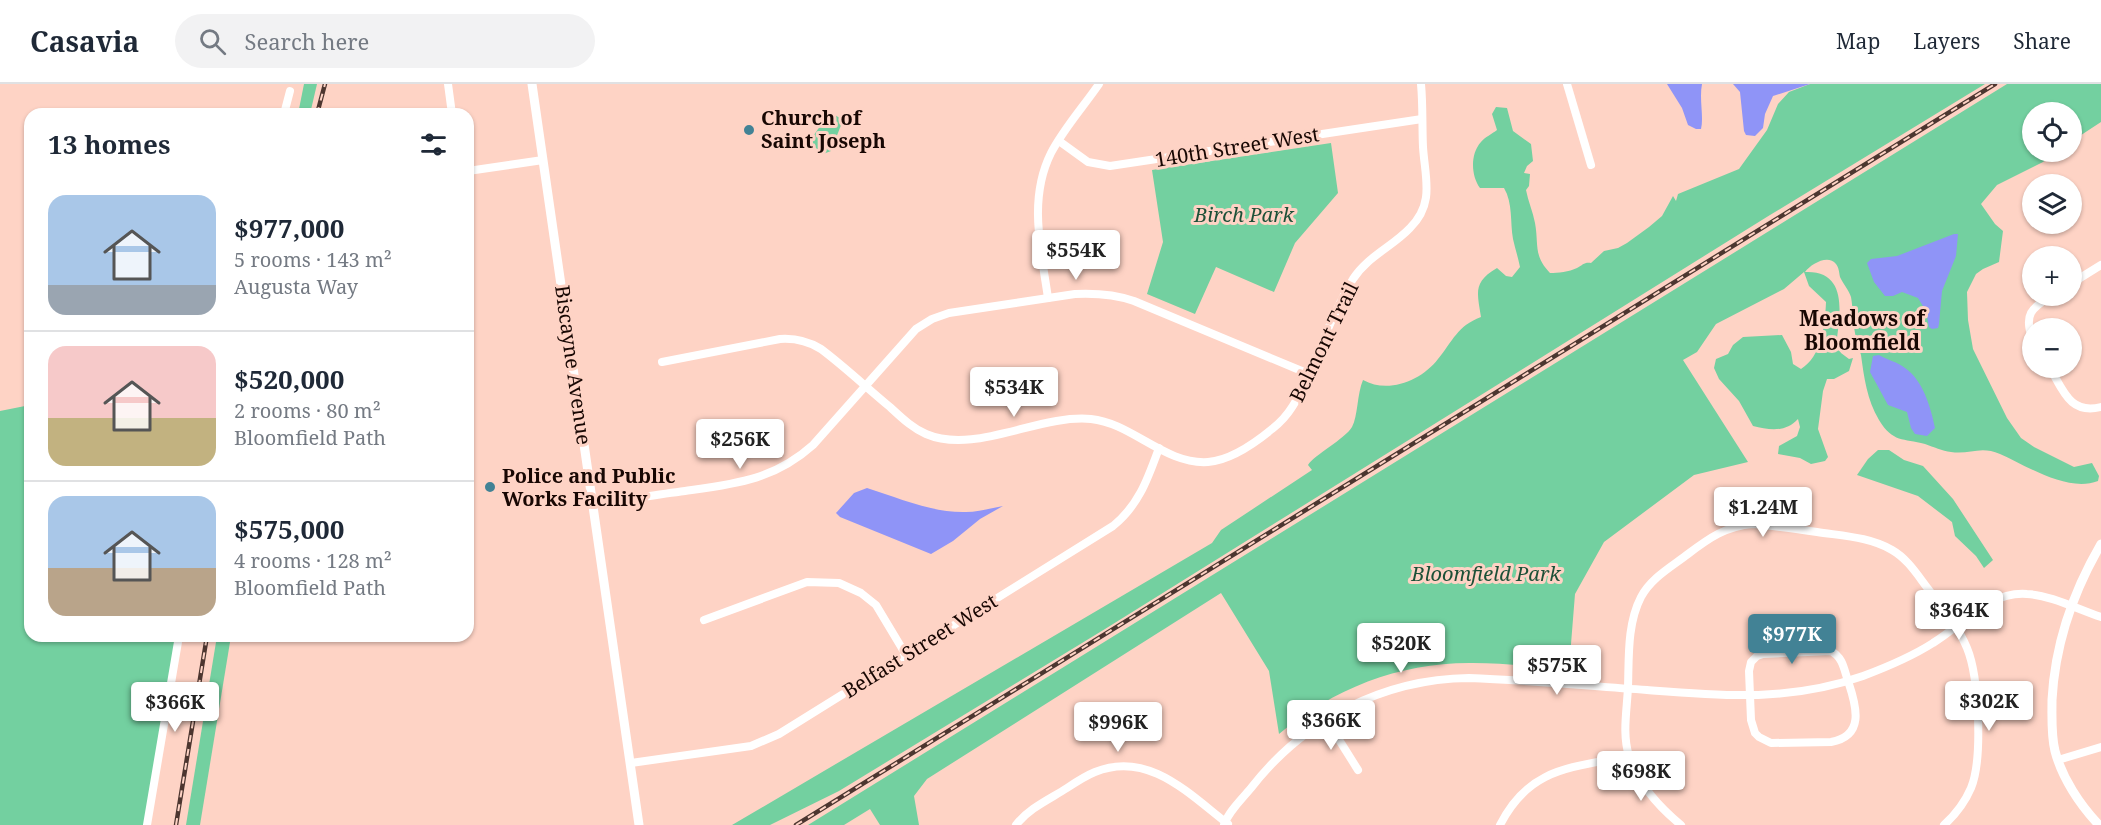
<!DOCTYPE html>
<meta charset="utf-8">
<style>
body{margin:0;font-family:"Noto Serif",serif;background:#f2f2f3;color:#1f2937;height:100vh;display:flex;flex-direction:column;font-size:22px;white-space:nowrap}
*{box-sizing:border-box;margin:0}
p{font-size:20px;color:#747a83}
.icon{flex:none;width:33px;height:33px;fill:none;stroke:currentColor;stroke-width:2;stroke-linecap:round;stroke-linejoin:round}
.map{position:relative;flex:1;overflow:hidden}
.sheet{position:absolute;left:24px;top:24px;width:450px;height:534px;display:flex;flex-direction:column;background:#fff;border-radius:18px;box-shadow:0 2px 4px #0004}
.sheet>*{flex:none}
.fabs{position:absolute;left:2022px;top:18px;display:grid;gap:12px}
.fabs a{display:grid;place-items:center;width:60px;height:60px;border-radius:50%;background:#fff;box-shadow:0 2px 4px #0004;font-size:30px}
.price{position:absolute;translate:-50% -51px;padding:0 14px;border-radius:6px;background:#fff;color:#222;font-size:20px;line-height:39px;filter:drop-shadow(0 2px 3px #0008)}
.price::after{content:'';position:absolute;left:50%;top:36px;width:18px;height:14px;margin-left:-9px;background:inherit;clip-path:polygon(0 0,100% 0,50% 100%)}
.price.on{background:#428295;color:#fff}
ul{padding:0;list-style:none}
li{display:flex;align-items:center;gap:18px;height:150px;padding:0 24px}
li+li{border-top:2px solid #e0e1e3}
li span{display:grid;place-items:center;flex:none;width:168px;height:120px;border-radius:18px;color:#555}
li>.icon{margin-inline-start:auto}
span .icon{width:72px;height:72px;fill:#fffc;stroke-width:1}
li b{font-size:26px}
h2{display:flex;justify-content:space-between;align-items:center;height:72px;padding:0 24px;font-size:26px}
header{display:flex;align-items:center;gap:36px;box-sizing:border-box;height:84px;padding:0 30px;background:#fff;border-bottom:2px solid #e0e1e3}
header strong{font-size:28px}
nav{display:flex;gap:33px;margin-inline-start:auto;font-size:21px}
.search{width:420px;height:54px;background:#f2f2f3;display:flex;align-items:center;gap:15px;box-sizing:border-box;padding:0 21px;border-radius:33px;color:#747a83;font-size:22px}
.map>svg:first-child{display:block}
</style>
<header>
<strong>Casavia</strong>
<div class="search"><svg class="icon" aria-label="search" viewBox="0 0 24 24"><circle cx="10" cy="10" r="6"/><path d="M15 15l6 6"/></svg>Search here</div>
<nav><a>Map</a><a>Layers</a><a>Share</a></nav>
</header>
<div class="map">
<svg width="2101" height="741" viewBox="0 0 2101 741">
<rect width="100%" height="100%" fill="#fed3c5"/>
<g fill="#73d0a0">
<polygon points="304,0 317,0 310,30 298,30"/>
<path d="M1810,0H1985L1770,131L1105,545L839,707L770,741H732L1212,459L1221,446L1312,386L1308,381C1314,371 1345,355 1352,343C1358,332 1357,310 1363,296C1388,310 1421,297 1438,275C1453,257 1457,242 1481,233C1477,208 1473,198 1497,184L1506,192L1512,193L1520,183C1518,173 1515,164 1513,155C1510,138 1513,119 1504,104H1480C1471,92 1470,70 1481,58C1485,53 1492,50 1497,46L1492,30L1496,23L1507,24L1513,47L1531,60L1533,77L1527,82L1524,89L1530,90L1529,102L1526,106C1528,117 1533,128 1535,139C1539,161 1533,171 1550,189C1558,189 1569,188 1577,184C1583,181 1584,178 1591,179L1604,167L1618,164L1627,159L1649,143L1662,132L1673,112L1676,117L1678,110L1739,85L1767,46L1778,20L1789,8Z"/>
<path d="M2007,0H2101V38L2072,57V28H2032V68H2055L2043,78L1997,101L1981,120L1995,140L2003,147L1999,178L1983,185L1976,190L1967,208L1968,236L1973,265L2007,334L2021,354L2034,363L2074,383L2092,379L2099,392L2098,397C2068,409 2027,382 2000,370C1980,361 1970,371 1951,368C1942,367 1934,363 1925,360C1903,354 1893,359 1879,336C1867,316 1864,293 1861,271C1859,264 1856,257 1855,249C1853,238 1853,224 1851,213C1849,206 1843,200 1840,193C1839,188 1839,184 1836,180C1828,170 1811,180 1805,188C1849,186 1840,232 1836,261L1841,269L1849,275L1853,274L1849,287L1834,295H1827L1823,307L1818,345L1828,373L1825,377L1811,380L1800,374L1778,370L1779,362L1797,352L1800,343L1798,335C1785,349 1769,346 1753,342L1739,317L1719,295L1714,284L1716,275L1728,270L1733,261L1743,253L1782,251L1791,268L1793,280L1801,285C1822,272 1825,241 1826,218L1809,202L1804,188L1784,205L1716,240L1697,268L1683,276L1748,378L1694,391L1604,458L1575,510L1569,585C1537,583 1505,579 1473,579C1401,578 1334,604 1279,650L1269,587L1221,509L927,695L914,712L919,741H880L870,725L844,741H808Z"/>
<polygon points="830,28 843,36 831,67 823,70 809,58"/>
<polygon points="1331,59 1338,109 1295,159 1274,208 1216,183 1195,230 1147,210 1163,158 1152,86"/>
<polygon points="30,321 30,552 179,552 147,741 0,741 0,327"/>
<polygon points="1878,366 1889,366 1904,376 1923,382 1953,415 1993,476 1984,484 1976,472 1955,452 1952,438 1918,412 1857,391 1868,375"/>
<polygon points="217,552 231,552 200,741 186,741"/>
</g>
<g fill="#8f94f7">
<path d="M1667,0H1702C1699,15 1704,33 1701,45H1696L1688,41L1682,24Z"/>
<polygon points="1733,0 1810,0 1773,12 1765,30 1763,44 1755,52 1746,51 1744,47 1740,8"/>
<polygon points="1954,150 1958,150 1956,172 1942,207 1939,240 1938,244 1932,245 1929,243 1926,227 1918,214 1902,208 1893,212 1885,212 1874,198 1867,179 1871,175 1897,172"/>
<path d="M1879,271C1887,276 1898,278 1905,284C1923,296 1931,324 1935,344L1927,352L1915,350L1911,344L1907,328L1888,321L1870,288L1873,272Z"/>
<path d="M867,404C899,414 932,429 966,428C978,428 991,424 1003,422L980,435L953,457L931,470L840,433L836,429L854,409Z"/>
</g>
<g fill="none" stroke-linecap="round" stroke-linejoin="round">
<g stroke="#fff" stroke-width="8">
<polyline points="448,0 452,30"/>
<polyline points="1567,0 1591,81"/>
<polyline points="284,30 290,7"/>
<polyline points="1059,57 1088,78 1110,82 1422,35"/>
<polyline points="468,87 543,76"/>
<polyline points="2072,199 2101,181"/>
<path d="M1048,214C1041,165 1028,115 1051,69C1064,44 1084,22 1099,0"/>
<path d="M2032,254C2024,231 2031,224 2051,212"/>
<path d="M662,278L780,255C795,254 808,257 821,265C845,283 867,304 890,323C901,333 912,344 926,350C975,371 1039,330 1091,335C1132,339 1165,381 1208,378C1231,376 1255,359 1272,345C1292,330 1299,311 1309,289C1323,258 1335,224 1353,195C1368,172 1392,163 1410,144C1435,119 1425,94 1423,63C1422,42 1423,21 1421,0"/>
<path d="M2050,284C2063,306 2070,331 2101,323"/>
<path d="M593,420C624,416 654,411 685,407C735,400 774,396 813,361L916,245L932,235L949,229L1075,210C1096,209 1114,210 1134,217L1309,290"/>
<polyline points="704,536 807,498 839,499 861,509 876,521 906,571"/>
<path d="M1831,567C1844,574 1844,587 1849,600C1857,624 1864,652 1831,658L1771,659L1759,653L1755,649L1751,636L1749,587L1751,578L1757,572L1763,570Z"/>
<polyline points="1326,635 1358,686"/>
<polyline points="2058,676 2101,663"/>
<path d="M631,679L751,662L779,650L1113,442C1139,421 1148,394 1159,364"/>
<polyline points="147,741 179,552"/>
<path d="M1016,741C1029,724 1050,715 1067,704C1076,698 1085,692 1095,688C1148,666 1189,710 1228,740"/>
<path d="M1224,741C1228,728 1242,715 1251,704C1304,636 1382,595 1469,594C1528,596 1588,602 1647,606C1723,612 1789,618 1863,592C1887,583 1911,573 1933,559C1963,541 1989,507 2027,510C2051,511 2079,526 2101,533"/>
<path d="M1500,741C1530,682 1573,684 1629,672"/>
<path d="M1681,741C1659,723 1638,699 1629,672C1622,650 1627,626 1628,603C1629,574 1627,540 1641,513C1651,494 1671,483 1688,470C1709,454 1726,442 1753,440C1775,442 1796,445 1817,448C1843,452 1870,453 1892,466C1908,475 1918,492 1929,506C1943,525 1958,542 1967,564C1979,593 1983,675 1971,704C1965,718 1955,731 1944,741"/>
</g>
<g stroke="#fff" stroke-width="9">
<polyline points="532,0 639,741"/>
<path d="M2099,741C2080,721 2062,694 2055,667C2051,651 2052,633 2052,616C2055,560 2073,508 2101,460"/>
</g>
<defs>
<g id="rail">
<polyline points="317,30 325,0"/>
<polyline points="176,741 207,552"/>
<polyline points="796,741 1995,0"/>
</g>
</defs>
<use href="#rail" stroke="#4d3630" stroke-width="4.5"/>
<use href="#rail" stroke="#fed3c5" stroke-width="2" stroke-dasharray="7" stroke-linecap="butt"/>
</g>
<g fill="#428295" stroke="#fed3c5" stroke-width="2">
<circle cx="749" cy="46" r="6"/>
<circle cx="490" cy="403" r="6"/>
</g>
<g text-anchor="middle" stroke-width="6" stroke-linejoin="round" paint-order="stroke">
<g font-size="20" font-weight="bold" fill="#180703" stroke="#fed3c5" text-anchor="start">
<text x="761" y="41">Church of<tspan x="761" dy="23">Saint Joseph</tspan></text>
<text x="502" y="399">Police and Public<tspan x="502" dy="23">Works Facility</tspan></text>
</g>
<g font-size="20" fill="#180703" stroke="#fed3c5">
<text transform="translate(1237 63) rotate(-9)" y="7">140th Street West</text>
<text transform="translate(1324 258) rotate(-64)" y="7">Belmont Trail</text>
<text transform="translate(573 281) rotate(82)" y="7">Biscayne Avenue</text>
<text transform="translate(920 562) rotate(-32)" y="7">Belfast Street West</text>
</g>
<g font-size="20" font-style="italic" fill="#1c5037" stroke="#fed3c5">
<text x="1244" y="138">Birch Park</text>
<text x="1486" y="497">Bloomfield Park</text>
</g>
<g font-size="21" font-weight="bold" fill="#180703" stroke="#fed3c5">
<text x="1862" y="242">Meadows of<tspan x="1862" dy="24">Bloomfield</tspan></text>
</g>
</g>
</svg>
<div class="fabs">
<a><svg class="icon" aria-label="locate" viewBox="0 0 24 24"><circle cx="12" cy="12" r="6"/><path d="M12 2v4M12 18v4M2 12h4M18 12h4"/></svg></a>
<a><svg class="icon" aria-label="layers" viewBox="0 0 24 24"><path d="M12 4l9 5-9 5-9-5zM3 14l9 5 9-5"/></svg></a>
<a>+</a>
<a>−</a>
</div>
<b class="price" style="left:1076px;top:197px">$554K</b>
<b class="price" style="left:1014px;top:334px">$534K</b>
<b class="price" style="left:740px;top:386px">$256K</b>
<b class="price" style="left:1763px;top:454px">$1.24M</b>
<b class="price" style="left:1959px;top:557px">$364K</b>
<b class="price on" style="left:1792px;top:581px">$977K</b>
<b class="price" style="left:1401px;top:590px">$520K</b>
<b class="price" style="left:1557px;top:612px">$575K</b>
<b class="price" style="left:1989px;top:648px">$302K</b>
<b class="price" style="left:175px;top:649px">$366K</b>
<b class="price" style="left:1331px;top:667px">$366K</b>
<b class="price" style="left:1118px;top:669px">$996K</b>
<b class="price" style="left:1641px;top:718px">$698K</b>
<section class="sheet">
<h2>13 homes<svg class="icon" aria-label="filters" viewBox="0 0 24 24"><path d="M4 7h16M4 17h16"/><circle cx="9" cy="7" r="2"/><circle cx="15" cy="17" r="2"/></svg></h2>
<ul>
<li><span style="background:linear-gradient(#a9c7e8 75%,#9aa5b1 0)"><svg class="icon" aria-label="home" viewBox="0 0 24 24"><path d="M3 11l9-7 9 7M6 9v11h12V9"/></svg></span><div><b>$977,000</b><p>5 rooms · 143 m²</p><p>Augusta Way</p></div></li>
<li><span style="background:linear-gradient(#f6c9c9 60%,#c2b280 0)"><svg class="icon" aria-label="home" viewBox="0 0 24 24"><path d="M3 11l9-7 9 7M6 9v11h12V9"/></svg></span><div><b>$520,000</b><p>2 rooms · 80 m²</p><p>Bloomfield Path</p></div></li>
<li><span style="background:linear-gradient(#a9c7e8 60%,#b9a48a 0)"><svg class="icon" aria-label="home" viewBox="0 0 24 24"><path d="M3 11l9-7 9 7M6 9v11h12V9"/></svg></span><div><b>$575,000</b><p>4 rooms · 128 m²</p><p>Bloomfield Path</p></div></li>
</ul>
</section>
</div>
